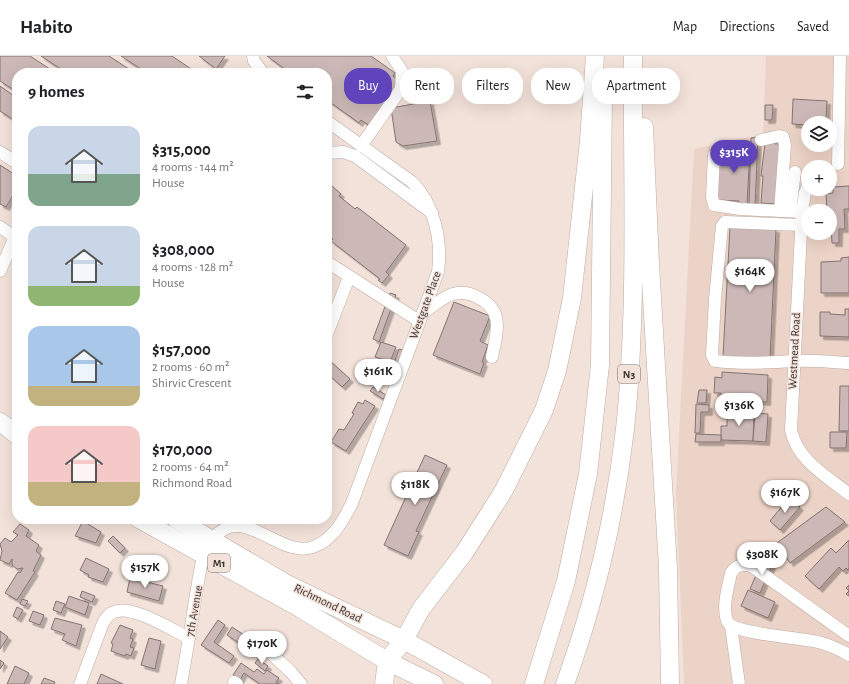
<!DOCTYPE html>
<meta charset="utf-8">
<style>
body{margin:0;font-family:"Alegreya Sans",sans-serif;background:#f6f6f6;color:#202124;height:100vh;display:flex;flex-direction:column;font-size:15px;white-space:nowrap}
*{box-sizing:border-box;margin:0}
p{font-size:13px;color:#757577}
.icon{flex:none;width:22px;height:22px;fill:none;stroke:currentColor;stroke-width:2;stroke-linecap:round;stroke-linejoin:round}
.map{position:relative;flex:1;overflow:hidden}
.side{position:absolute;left:12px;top:12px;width:320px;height:456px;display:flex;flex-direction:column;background:#fff;border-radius:16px;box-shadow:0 4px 16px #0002}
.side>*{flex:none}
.hud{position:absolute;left:344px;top:12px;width:380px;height:36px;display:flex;gap:8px}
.buttons{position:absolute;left:801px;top:60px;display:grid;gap:8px}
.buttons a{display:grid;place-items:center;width:36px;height:36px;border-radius:50%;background:#fff;box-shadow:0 4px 16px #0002;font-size:20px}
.price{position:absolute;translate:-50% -34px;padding:0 9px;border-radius:14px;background:#fff;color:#222;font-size:13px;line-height:26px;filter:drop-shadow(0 1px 2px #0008)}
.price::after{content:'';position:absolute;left:50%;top:24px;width:12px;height:9px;margin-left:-6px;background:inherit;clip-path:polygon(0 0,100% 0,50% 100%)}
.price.active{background:#5f44bc;color:#fff}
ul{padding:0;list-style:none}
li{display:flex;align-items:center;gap:12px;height:100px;padding:0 16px}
li span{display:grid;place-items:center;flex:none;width:112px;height:80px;border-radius:12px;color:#555}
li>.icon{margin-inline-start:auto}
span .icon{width:48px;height:48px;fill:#fffc;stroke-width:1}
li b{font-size:17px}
h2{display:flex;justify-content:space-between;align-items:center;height:48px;padding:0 16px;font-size:17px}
.chip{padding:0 14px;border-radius:16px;background:#fff;box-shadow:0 4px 16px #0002;font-size:14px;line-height:36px}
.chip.active{background:#5f44bc;color:#fff}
header{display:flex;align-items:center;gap:24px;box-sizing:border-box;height:56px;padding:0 20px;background:#fff;border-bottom:1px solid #e0e0e0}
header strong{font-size:19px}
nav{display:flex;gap:22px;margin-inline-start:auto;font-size:14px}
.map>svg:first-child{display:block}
</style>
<header>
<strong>Habito</strong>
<nav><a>Map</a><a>Directions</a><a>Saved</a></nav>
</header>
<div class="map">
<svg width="849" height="628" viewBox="0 0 849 628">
<defs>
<filter id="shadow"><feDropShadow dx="3.5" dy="3.5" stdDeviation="0" flood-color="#0004"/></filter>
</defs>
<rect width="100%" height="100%" fill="#f3e2da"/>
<path fill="#ecd3c7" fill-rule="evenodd" d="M766,0H849V628H684L676,435L694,93L763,78ZM808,67H830V89H808ZM808,111H830V133H808ZM808,155H830V177H808Z"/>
<g fill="#ccb9b7" stroke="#847371" filter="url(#shadow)">
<polygon points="0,0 30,0 56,17 17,17 17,36 0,25"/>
<polygon points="41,0 109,0 135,17 67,17"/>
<polygon points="121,0 172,0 197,17 147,17"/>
<polygon points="199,0 225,0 216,13"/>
<polygon points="267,0 371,0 395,17 393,20 401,27 370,70 361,64 359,67 327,44 327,17 290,17"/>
<polygon points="0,30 17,42 17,66 0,55"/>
<polygon points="793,43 827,45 826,62 821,62 820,67 808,67 808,69 792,68"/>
<polygon points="430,45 437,85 403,90 396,86 391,52"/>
<polygon points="765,49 773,49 772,64 765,64"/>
<polygon points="758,81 755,150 749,150 751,82"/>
<polygon points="746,87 750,87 750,93 747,149 739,148 739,145 717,144 719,91 737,92 738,89 746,89"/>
<polygon points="765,87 780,88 776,148 761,147 763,120 761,120"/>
<polygon points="0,109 17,120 17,133 6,151 0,148"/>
<polygon points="332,130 341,138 339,140 355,153 357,151 406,189 386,216 389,219 382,227 378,224 380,223 331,185 333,183 327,178 327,131 330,133"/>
<polygon points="849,130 849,153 844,153 845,173 839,173 839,187 832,187 830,155 827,155 826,138 833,137 833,131"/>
<polygon points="730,171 776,173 770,303 723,301"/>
<polygon points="849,201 849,237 821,237 821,206 841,205 841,202"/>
<polygon points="390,237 396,239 379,286 373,283"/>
<polygon points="454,246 490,260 480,285 488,289 482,306 484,307 480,318 433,299"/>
<polygon points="845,253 849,253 849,281 820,280 820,256 830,256 830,258 845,259"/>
<polygon points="381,286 396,291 390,306 375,301"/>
<polygon points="399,293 403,294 398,308 394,307"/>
<polygon points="328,303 350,323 342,331 327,317"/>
<polygon points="383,305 397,311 395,315 381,309"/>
<polygon points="722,316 768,319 767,346 721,343 721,337 714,337 715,321 722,322"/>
<polygon points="840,330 849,330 849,375 839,375"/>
<polygon points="373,331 386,339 383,343 370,335"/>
<polygon points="699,334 707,334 706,347 697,347"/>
<polygon points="365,344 375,350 346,395 331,386 339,373 344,374 354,358 352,357 358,346 363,348"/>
<polygon points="721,344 736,344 736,349 721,348"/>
<polygon points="696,348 709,349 709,356 701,356 700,377 695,377"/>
<polygon points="733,356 754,357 753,385 721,384 721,370 727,370 727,359"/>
<polygon points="755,357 768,358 766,386 753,385"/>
<polygon points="830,376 847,376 846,392 830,392"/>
<polygon points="696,378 721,379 721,386 695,386"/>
<polygon points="425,399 447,409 416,475 419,476 408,500 384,489"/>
<polygon points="789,442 800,451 780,474 770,465"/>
<polygon points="826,451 845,466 790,507 781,494 774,498 770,492"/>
<polygon points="83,465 101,476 96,487 75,480"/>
<polygon points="20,468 29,474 26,480 39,489 36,495 41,499 33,515 35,516 17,544 5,537 18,516 20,517 23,512 17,513 12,509 12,503 9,508 0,504 2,495 0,488 5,482 11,486 18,479 13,476"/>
<polygon points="113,480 125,492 120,497 108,485"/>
<polygon points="849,484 849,512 848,514 846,512 843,515 839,511 819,533 805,520 831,492 836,497"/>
<polygon points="86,502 109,513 103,526 88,521 89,519 80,514"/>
<polygon points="763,503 773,507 760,537 750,533"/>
<polygon points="130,522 163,530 159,545 127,536"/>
<polygon points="849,529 849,540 846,538 849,535 846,532"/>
<polygon points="748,534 775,546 768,562 741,550"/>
<polygon points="82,535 95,540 92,546 80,541"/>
<polygon points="69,540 89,547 85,559 65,551"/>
<polygon points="22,543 28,545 25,550 20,548"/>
<polygon points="56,545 65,548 61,557 53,554"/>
<polygon points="17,551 23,554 18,563 13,560"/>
<polygon points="33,555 44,559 40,569 29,565"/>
<polygon points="55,562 82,569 76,590 62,584 65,578 51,573"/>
<polygon points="218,564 225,569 214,586 234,600 229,607 201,589"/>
<polygon points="120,569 133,574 130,582 133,583 130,591 134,592 131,600 126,598 125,600 111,595 113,588 111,587"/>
<polygon points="232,571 247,581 242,589 227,579"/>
<polygon points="0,575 8,581 0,593"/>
<polygon points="149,582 161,585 155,613 141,609"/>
<polygon points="258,603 268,610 265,615 255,607"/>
<polygon points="0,604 4,607 0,613"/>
<polygon points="241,607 254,616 257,613 264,618 267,614 279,622 276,626 279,628 260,628 244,617 240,624 233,619"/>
<polygon points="15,610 29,617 24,628 7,628"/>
<polygon points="101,618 123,628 97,628"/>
<polygon points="44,622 55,626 54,628 41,628"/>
</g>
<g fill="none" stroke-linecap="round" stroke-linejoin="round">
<defs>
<g id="minor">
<polyline points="253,0 254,5 263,17"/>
<polyline points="761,84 779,80 783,81 785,89 780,155"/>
<polyline points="361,90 401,33 402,15 392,0"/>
<polyline points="0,96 17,107"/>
<polyline points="327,97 343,96 355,100 432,157"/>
<polyline points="714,99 712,141 714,149 740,153 802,156"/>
<polyline points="838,108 840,0"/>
<path d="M808,129L805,137L802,156L791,374C797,404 826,420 849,438"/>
<polyline points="790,155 795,116"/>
<path d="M801,169L725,166L722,170L715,243L712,299L715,305C742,308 766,307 793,305C811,304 831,306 849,307"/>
<polyline points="0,171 15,181"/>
<polyline points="327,206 419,265"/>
<polyline points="0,215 17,176"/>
<path d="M424,256C433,250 443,241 453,238C461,236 470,237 477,241C505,254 497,276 492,301"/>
<polyline points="327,278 349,221"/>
<polyline points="731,570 739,628"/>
<path d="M849,580L753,511C744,507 736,509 731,517C728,531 722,551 727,565C732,578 803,582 818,586C829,589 839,593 849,599"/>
<polyline points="261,588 291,616 301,628"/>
<polyline points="234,626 237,628"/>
<path d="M80,628L103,567C106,562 108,558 114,556C132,548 172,574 189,582"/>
<path d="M181,628C186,600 191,572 195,544C198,530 199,513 204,499C206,493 211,486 215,481C242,447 281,503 313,491C333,484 343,465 352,447L438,216C442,185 435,149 412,126L327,65"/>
</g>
<g id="highway">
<polyline points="644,71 650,208 668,512 670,628"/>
<polyline points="0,366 17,379"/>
<polyline points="139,463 298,551 387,605 434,628"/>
<polyline points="176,463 287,528 404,584 483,628"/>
<polyline points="384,628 387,605 404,584 421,553 464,497 489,458 504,434 544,354 557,315 572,242 589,85 595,0"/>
<polyline points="534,628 566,525 588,418 600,309 603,40"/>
<path d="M565,628C595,546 615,460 625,373C638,250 632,124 633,0"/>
</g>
</defs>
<use href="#minor" stroke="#bcaca4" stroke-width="13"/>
<use href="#highway" stroke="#bcaca4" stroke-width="19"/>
<use href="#minor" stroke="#fff" stroke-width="12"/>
<use href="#highway" stroke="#fff" stroke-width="18"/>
</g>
<g text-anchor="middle" stroke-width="3" stroke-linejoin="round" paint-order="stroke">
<g fill="#f3e2da" stroke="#726864" stroke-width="1">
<rect x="618" y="309" width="22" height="18" rx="3"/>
<rect x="208" y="498" width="22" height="18" rx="3"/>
</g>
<g font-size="11" font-weight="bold" fill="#3b3431">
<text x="629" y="322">N3</text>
<text x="219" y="511">M1</text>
</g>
<g font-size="12" fill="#3b3431" stroke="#f3e2da">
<text transform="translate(425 249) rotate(-70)" y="4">Westgate Place</text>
<text transform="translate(794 295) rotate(-87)" y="4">Westmead Road</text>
<text transform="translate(328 547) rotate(26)" y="4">Richmond Road</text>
<text transform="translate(194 555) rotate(-80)" y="4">7th Avenue</text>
</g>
</g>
</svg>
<div class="buttons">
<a><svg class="icon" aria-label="layers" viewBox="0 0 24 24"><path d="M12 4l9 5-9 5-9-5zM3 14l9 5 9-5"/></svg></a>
<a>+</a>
<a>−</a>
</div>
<b class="price active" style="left:734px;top:118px">$315K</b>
<b class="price" style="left:750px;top:237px">$164K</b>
<b class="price" style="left:378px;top:337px">$161K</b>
<b class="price" style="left:739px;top:371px">$136K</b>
<b class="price" style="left:415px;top:450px">$118K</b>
<b class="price" style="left:785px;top:458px">$167K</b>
<b class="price" style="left:762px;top:520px">$308K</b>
<b class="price" style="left:145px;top:533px">$157K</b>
<b class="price" style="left:262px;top:609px">$170K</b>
<div class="hud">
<a class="chip active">Buy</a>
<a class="chip">Rent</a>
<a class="chip">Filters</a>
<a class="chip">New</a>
<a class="chip">Apartment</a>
</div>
<section class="side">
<h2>9 homes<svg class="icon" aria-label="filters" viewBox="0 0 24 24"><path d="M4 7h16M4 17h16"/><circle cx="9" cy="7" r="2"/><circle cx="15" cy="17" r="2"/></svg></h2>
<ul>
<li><span style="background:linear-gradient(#c9d6e8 60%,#7fa58c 0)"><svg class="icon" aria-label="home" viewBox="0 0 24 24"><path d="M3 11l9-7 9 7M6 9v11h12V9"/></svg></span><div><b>$315,000</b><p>4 rooms · 144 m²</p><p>House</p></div></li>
<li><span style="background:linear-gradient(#c9d6e8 75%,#8fb573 0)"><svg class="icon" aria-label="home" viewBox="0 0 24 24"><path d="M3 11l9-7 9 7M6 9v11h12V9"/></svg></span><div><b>$308,000</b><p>4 rooms · 128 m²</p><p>House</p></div></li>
<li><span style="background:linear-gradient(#a9c7e8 75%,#c2b280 0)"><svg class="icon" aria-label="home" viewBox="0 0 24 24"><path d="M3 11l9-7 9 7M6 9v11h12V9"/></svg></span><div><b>$157,000</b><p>2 rooms · 60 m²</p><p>Shirvic Crescent</p></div></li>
<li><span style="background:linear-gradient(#f6c9c9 70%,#c2b280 0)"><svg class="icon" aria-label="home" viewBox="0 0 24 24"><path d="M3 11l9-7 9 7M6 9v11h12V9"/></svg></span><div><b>$170,000</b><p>2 rooms · 64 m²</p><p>Richmond Road</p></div></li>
</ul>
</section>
</div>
